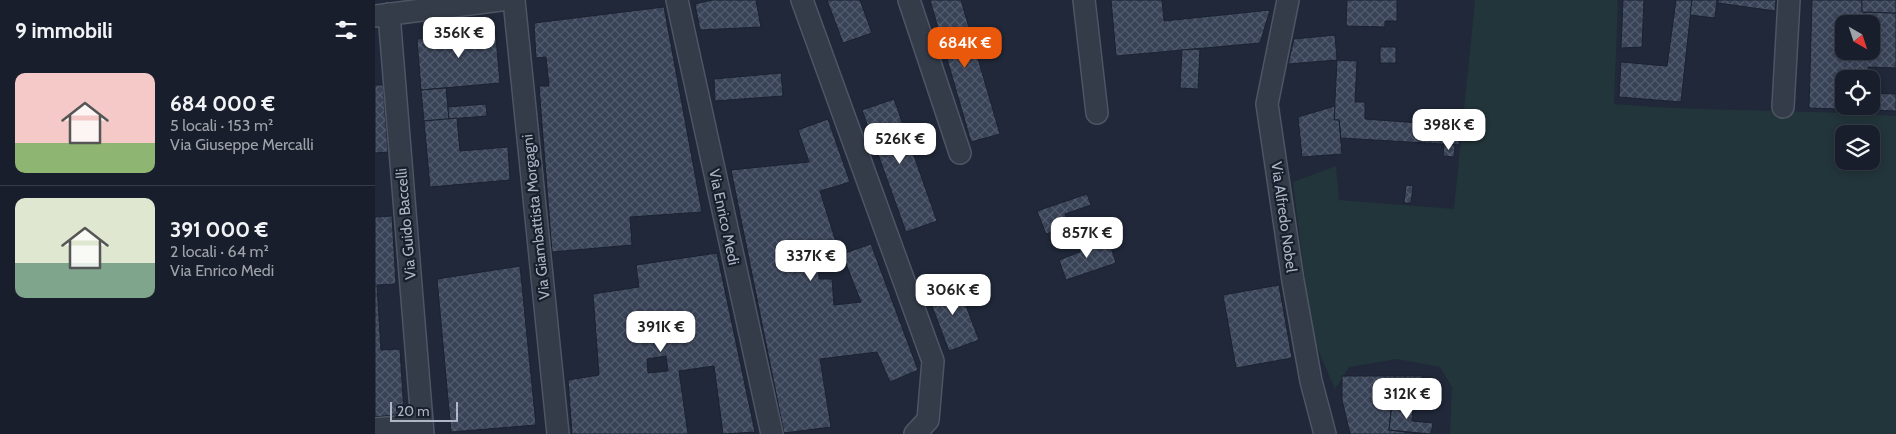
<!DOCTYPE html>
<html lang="it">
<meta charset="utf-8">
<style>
body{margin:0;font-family:Cabin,sans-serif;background:#212733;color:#f1f3f6;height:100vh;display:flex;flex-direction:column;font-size:19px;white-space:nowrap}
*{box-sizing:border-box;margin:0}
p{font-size:16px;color:#9fa2a9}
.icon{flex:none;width:28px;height:28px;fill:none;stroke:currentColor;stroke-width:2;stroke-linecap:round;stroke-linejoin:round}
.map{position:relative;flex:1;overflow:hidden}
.drawer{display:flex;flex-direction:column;background:#181e2b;width:375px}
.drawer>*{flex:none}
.needle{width:32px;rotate:141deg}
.controls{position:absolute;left:1460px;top:15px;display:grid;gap:10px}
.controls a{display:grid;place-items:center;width:45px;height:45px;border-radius:10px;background:#181e2b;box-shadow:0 2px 8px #0003,0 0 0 1px #363c47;font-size:25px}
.scale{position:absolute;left:15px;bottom:12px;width:68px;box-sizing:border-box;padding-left:5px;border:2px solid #aeb5c6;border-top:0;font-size:14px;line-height:18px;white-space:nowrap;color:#aeb5c6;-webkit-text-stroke:4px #19202d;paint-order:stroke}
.price{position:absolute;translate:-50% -42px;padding:0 11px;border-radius:10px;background:#fff;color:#222;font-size:16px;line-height:32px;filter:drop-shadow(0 1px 2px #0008)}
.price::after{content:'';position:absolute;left:50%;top:30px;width:15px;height:11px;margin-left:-8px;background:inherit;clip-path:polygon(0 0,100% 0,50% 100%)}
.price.selected{background:#ea580c;color:#fff}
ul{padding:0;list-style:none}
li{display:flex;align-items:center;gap:15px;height:125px;padding:0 15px}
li+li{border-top:1px solid #363c47}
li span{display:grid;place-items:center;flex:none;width:140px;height:100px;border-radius:10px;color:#555}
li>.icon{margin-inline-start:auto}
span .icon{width:60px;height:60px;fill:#fffc;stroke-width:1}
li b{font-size:21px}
h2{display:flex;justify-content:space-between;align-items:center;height:60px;padding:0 15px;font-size:21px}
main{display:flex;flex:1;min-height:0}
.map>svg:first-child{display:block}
</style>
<main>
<section class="drawer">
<h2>9 immobili<svg class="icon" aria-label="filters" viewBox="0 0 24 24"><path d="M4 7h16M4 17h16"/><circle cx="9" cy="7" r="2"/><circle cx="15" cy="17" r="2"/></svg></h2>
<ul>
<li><span style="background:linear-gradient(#f6c9c9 70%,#8fb573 0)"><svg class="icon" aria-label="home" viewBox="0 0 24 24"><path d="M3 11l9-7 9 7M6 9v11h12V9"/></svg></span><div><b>684 000 €</b><p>5 locali · 153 m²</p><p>Via Giuseppe Mercalli</p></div></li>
<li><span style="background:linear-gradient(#dfe7d0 65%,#7fa58c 0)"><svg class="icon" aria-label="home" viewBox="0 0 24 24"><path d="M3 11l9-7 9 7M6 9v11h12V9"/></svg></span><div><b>391 000 €</b><p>2 locali · 64 m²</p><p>Via Enrico Medi</p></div></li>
</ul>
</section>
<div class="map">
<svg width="1521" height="434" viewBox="0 0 1521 434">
<defs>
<pattern id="building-cross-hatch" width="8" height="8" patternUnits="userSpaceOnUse" patternTransform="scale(1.25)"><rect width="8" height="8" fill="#394357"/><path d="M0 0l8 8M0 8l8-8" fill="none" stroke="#535c6e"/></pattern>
</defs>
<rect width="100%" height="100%" fill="#202839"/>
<path fill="#22353a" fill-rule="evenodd" d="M1100,0H1243L1239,104C1333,112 1427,109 1521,116V434H1075L1077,387L1065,367L1022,359L974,367L960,389L937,336L918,182L961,166L964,200L1079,209ZM1469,134H1496V161H1469Z"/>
<g fill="url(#building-cross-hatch)" stroke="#1b2230" fill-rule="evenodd">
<polygon points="337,0 381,0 386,27 325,30 320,4"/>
<polygon points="452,0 485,0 497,33 468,43"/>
<polygon points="555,0 586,0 625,134 596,142"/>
<polygon points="736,0 787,0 789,21 895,10 885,43 741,56"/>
<polygon points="972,0 1022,0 1022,21 1010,21 1010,27 971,26"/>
<polygon points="1248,0 1269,0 1267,47 1246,48"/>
<polygon points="1301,0 1317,0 1306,102 1244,97 1246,62 1292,66"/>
<polygon points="1317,0 1342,0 1340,18 1315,15"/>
<polygon points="1343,0 1401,0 1400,11 1343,3"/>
<path d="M1437,0H1487V12L1521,13V68L1493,67V79H1469V106H1492V110L1434,108ZM1469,24H1496V51H1469Z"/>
<polygon points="1487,0 1521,0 1521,13 1487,12"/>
<polygon points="289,7 327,212 255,217 257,245 177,252 164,86 174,86 171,57 161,58 159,23"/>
<polygon points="120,27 125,83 46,90 42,39 76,36 76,30"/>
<polygon points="960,35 962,60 913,64 919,39"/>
<rect x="1005" y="47" width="16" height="16"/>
<polygon points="825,49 823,89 805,88 807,50"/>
<polygon points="962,60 982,61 980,102 990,102 990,119 1085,126 1084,145 966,138 964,120 959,120"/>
<polygon points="406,73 408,96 340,101 339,79"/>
<polygon points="0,85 8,85 13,152 0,153"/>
<polygon points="71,88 74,119 49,121 46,90"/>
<polygon points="1496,93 1521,94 1521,111 1492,110 1492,106 1496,106"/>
<polygon points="519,99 562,221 531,232 487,110"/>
<polygon points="111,104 112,116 74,119 73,107"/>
<polygon points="960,106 959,120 964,120 967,154 927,157 923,117"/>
<polygon points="82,118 85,151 133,147 135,180 55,187 49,121"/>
<polygon points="453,119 475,182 445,191 461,242 442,242 444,279 457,279 459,305 486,302 467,254 496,244 543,370 515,382 502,352 445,359 456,427 409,433 356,170 434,162 423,130"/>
<polygon points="1069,144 1080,145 1079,157 1068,156"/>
<polygon points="1031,185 1038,186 1036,203 1029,203"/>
<polygon points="712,194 716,205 690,214 694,226 671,234 662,211"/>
<polygon points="17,216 21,284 2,285 6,350 25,349 29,414 0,417 0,217"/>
<polygon points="720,238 723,248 735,244 741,263 691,280 684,260 705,252 702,244"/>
<path d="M342,253L380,432L348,434L339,366L304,371L313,434H197L193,380L224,375L218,294L264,287L261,265ZM291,356L293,371L273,373L272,359Z"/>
<polygon points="145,266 161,425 76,432 62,279"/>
<polygon points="582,282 604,340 574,351 552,293"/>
<polygon points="904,285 917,358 861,368 848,295"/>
<polygon points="967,376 1047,376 1046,404 1017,404 1014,430 1044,434 975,434 967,400"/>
<polygon points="1017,404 1038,404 1037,421 1058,423 1056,434 1014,430"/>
</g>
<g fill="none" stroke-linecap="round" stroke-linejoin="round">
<defs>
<g id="minor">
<polyline points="139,0 183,434"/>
<polyline points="302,0 397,434"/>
<polyline points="427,0 558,361 553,420 540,434"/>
<polyline points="534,0 585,153"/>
<polyline points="709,0 722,113"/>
<polyline points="913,0 892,104 918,281 936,381 950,434"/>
<polyline points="14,14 48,434"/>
<polyline points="0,16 126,0"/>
<polyline points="1408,107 1414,0"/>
<polyline points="0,429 47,425"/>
</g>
</defs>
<use href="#minor" stroke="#4e5564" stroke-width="24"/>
<use href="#minor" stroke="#343b49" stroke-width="21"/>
</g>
<g text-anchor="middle" stroke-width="4.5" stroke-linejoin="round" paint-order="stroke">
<g font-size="15" fill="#aeb5c6" stroke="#19202d">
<text transform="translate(161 217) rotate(-96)" y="5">Via Giambattista Morgagni</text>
<text transform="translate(349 217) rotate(78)" y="5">Via Enrico Medi</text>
<text transform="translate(909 217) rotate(82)" y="5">Via Alfredo Nobel</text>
<text transform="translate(31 224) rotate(-95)" y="5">Via Guido Baccelli</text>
</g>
</g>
</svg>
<div class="controls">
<a><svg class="needle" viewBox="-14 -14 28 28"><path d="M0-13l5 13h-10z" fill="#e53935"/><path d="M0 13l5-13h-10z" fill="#9fa2a9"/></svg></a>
<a><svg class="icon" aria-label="locate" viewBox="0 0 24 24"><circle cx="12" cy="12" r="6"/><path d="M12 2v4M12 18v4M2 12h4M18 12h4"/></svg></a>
<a><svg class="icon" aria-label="layers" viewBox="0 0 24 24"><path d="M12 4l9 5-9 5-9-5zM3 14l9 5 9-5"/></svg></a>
</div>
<div class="scale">20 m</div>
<b class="price" style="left:84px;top:59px">356K €</b>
<b class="price selected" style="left:590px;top:69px">684K €</b>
<b class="price" style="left:1074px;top:151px">398K €</b>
<b class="price" style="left:525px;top:165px">526K €</b>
<b class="price" style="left:712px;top:259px">857K €</b>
<b class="price" style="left:436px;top:282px">337K €</b>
<b class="price" style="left:578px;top:316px">306K €</b>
<b class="price" style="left:286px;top:353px">391K €</b>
<b class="price" style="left:1032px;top:420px">312K €</b>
</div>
</main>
